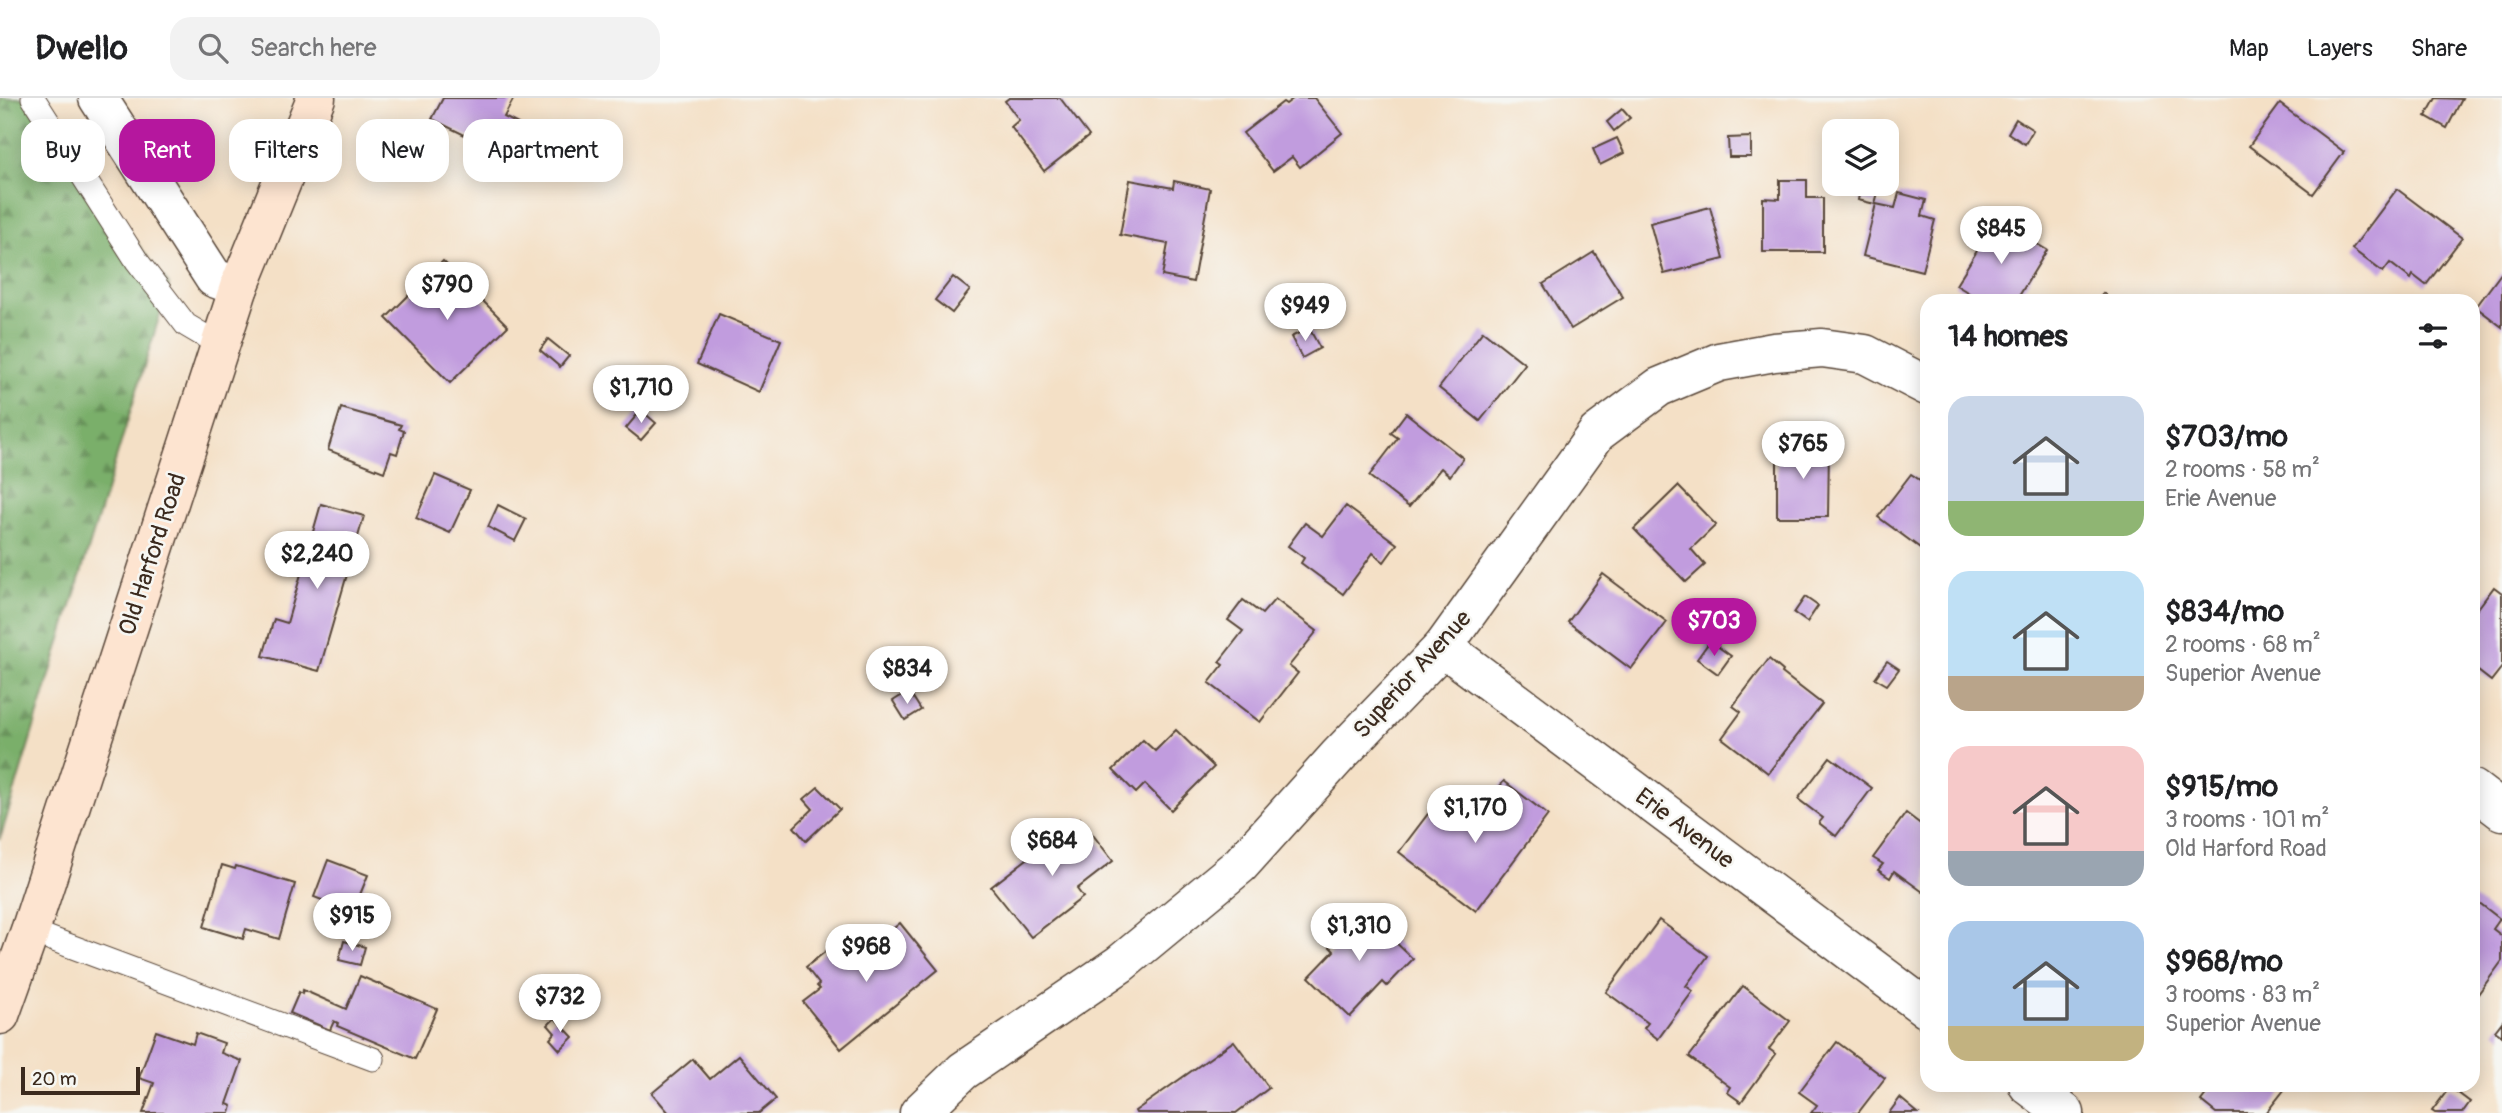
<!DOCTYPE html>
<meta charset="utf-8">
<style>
body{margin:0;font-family:Pangolin,sans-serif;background:#f2f2f2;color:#202124;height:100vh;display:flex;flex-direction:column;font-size:26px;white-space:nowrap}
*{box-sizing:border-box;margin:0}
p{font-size:23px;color:#757577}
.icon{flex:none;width:38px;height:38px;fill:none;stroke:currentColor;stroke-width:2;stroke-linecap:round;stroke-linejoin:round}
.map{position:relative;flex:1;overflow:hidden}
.drawer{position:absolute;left:1920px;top:196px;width:560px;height:798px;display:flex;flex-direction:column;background:#fff;border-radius:21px;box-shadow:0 4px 18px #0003}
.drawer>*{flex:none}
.banner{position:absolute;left:21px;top:21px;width:665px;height:63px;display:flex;gap:14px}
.tools{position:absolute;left:1822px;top:21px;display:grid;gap:14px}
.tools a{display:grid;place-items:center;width:77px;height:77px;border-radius:14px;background:#fff;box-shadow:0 4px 18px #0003;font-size:35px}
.scale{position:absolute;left:21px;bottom:18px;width:119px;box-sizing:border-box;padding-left:7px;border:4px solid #3b2a1e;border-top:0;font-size:19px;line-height:24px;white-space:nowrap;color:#3b2a1e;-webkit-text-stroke:5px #f6f6f2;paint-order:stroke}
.price{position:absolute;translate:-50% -60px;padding:0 16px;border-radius:24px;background:#fff;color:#222;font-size:23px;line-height:46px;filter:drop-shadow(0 2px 4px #0008)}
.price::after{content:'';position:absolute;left:50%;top:42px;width:21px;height:16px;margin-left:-10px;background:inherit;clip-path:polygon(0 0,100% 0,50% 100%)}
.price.active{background:#b5179e;color:#fff}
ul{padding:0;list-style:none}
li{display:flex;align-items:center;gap:21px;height:175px;padding:0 28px}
li span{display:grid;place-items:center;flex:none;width:196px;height:140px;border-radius:21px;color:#555}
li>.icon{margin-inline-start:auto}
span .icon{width:84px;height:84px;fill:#fffc;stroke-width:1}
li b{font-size:30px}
h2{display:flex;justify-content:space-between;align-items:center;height:84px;padding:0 28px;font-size:30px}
.pill{padding:0 24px;border-radius:21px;background:#fff;box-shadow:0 4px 18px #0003;font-size:24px;line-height:63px}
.pill.active{background:#b5179e;color:#fff}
header{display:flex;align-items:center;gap:42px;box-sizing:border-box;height:98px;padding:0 35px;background:#fff;border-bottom:2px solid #e0e0e0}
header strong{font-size:33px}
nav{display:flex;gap:38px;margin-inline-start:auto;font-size:24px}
.search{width:490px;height:63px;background:#f2f2f2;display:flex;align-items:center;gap:18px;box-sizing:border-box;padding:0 24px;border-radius:21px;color:#757577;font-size:26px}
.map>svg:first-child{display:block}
</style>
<header>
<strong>Dwello</strong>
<div class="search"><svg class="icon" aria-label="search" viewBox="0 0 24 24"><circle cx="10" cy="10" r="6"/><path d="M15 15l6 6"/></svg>Search here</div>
<nav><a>Map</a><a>Layers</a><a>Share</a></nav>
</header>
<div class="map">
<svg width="2502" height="1015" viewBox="0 0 2502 1015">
<defs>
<pattern id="forest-firs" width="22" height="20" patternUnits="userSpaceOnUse" patternTransform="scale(1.75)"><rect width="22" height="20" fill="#7aaf6b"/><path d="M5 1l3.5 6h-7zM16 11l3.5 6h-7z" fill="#658f57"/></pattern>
</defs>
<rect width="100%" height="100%" fill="#f6f6f2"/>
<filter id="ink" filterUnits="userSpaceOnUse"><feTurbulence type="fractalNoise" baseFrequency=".0143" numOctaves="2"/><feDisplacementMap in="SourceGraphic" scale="14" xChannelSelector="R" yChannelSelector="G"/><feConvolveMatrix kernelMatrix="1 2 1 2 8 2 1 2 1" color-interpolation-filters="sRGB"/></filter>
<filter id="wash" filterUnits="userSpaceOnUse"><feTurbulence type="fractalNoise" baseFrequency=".00686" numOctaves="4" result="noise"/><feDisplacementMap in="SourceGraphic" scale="28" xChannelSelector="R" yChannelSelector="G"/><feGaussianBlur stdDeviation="1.57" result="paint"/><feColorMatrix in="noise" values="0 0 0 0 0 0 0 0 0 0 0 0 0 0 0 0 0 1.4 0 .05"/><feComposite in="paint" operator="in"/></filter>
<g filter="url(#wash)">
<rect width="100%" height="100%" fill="#f4e0c6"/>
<polygon fill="url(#forest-firs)" stroke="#5a6c44" stroke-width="2" points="0,0 25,0 169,187 0,741"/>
<g id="blocks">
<g fill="#c19cde">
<polygon points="443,0 514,0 504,19 518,26 504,54 490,47 489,49 432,21"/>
<polygon points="1009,0 1060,0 1089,38 1044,73 1011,29 1019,22 1005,3"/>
<polygon points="1294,0 1314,0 1342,35 1300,69 1292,59 1273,73 1243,35 1283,4 1286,6"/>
<polygon points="2436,0 2462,1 2447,30 2426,18"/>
<polygon points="2280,6 2344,54 2313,96 2249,48"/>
<polygon points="1622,11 1630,20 1614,33 1607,24"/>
<polygon points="2016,21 2033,32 2025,46 2008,35"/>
<polygon points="1751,39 1751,59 1729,59 1728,40"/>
<polygon points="1617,40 1624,55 1600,67 1593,51"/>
<polygon points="1130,82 1173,90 1174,83 1210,91 1193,184 1162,178 1168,146 1120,137"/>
<polygon points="1780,82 1807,82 1807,100 1823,100 1823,154 1763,154 1763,100 1780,101"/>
<polygon points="1861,86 1880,86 1875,106 1858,102"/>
<polygon points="2397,91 2462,140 2426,187 2413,177 2411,181 2390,165 2383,174 2352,151"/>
<polygon points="1899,95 1926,102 1922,118 1935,122 1922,173 1863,158 1876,106 1895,110"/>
<polygon points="1710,109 1724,161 1664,176 1650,125"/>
<polygon points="1996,122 2047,152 2016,203 1982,203 1956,187"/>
<polygon points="1594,154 1623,199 1571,231 1543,186"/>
<polygon points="443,163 508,228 450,285 386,220"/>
<polygon points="2502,174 2502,229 2476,209"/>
<polygon points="953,179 970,192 952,215 935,202"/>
<polygon points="2103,195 2114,203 2097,203"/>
<polygon points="719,216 781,242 759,294 697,266"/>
<polygon points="1309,230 1320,250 1302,260 1291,239"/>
<polygon points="1483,233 1525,266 1480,323 1439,290"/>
<polygon points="548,241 569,258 560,269 540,252"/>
<polygon points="341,310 401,327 399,331 404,333 397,356 391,354 384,374 328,352"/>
<polygon points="641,312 656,325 641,342 626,330"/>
<polygon points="1406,315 1463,360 1450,378 1441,370 1409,409 1369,378 1398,340 1391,335"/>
<polygon points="1777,348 1829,348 1828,419 1777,419"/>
<polygon points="1911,376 1927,387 1927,455 1878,419"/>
<polygon points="435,377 470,392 450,435 416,420"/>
<polygon points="1678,388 1716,427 1691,451 1705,467 1686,484 1634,431"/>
<polygon points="321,406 364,418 319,573 263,558 274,521 287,525"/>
<polygon points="498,407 526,421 515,443 488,429"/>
<polygon points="1346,408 1397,446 1384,464 1373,455 1343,496 1301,465 1304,460 1288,448 1305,425 1323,438"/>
<polygon points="1603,476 1667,524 1631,571 1568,524"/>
<polygon points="2494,489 2502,495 2502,569 2491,583 2473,569 2473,517"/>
<polygon points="1805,499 1818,508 1807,524 1794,515"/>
<polygon points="1275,501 1317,533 1289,568 1298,575 1260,624 1209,585 1223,567 1219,564 1243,533 1228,522 1243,502 1262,516"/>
<polygon points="1710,543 1731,558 1718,576 1697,561"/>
<polygon points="1769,561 1783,573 1782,575 1822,606 1768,675 1722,640 1741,614 1733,608"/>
<polygon points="1887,563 1899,571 1887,587 1875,580"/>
<polygon points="909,593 921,612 905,622 893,603"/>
<polygon points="1176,632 1214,669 1171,712 1145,686 1136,695 1113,672 1143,642 1155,653"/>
<polygon points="1830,659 1872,690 1836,738 1819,725 1823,720 1798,701"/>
<polygon points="1504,683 1548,717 1476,813 1399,754 1434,708 1466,732"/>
<polygon points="818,689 840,711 806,743 794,729 813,711 804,701"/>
<polygon points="1906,715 1927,731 1927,789 1923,794 1894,773 1890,780 1878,772 1883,766 1873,760"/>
<polygon points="1080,720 1113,763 1077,791 1083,799 1031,839 991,789"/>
<polygon points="328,762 368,777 353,814 314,799"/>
<polygon points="222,767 235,771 236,768 295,786 279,841 246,831 243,841 204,829"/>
<polygon points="2473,800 2500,821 2493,831 2502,838 2502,863 2473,903"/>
<polygon points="1360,810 1413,861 1387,888 1383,884 1350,919 1309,879 1334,853 1327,846"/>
<polygon points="1659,822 1708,858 1686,888 1693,893 1658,941 1644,930 1648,925 1606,894"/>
<polygon points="900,825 938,872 841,951 803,904 820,891 817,888 819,886 806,869 835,846 851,866"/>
<polygon points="344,843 365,849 360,867 339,862"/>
<polygon points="360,878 437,911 415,961 337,928 338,925 334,923 330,932 290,915 299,894 302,896 303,892 346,911"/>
<polygon points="1743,888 1790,923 1769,951 1776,956 1741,1004 1727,994 1730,989 1689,959"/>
<polygon points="555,920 573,939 560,952 550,941 555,935 548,927"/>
<polygon points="2502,924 2502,938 2495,933"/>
<polygon points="156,933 193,946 196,935 224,945 221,955 242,963 227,1006 232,1008 230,1015 143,1015 154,985 139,980"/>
<polygon points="1234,943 1269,990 1236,1015 1136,1015 1135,1013"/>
<polygon points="1837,944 1885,980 1858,1015 1811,1015 1817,1007 1799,994"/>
<polygon points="739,957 776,1001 759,1015 669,1015 652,995 693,961 710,981"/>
<polygon points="2213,987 2288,987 2266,1015 2216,1015 2201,1003"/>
<polygon points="2450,989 2470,1004 2462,1015 2435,1015 2432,1013"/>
<polygon points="1900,1000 1918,1015 1889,1015"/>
</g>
</g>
</g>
<g filter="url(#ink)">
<use href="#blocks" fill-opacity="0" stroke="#574537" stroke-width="2"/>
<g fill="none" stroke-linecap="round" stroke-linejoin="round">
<defs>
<g id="lane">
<polyline points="33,0 137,163 186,227 220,247"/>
<polyline points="30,833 373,961"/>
</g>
<g id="street">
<polyline points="98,0 214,180 239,189"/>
<polyline points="1443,549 1927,911"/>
<polyline points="2473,691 2502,713"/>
<polyline points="2028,987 2065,1015"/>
<polyline points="919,1015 963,973 1120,866 1240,767 1338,658 1443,549 1597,335 1659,289 1719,264 1774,254 1822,250 1865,256 1927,288"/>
</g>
<polyline id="secondary" points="0,917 30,833 239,189 316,0"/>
</defs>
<use href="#lane" stroke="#574537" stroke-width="25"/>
<use href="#street" stroke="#574537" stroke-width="41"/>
<use href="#secondary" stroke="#574537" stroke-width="41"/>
<use href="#lane" stroke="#fff" stroke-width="23"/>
<use href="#street" stroke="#fff" stroke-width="38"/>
<use href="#secondary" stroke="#fde4d0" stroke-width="38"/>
</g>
</g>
<g text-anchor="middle" stroke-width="5" stroke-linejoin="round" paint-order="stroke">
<g font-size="24" fill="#3b2a1e" stroke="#f6f6f2">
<text transform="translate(152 456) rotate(-72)" y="8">Old Harford Road</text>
<text transform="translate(1412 576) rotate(-48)" y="8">Superior Avenue</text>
<text transform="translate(1685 730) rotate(37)" y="8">Erie Avenue</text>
</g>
</g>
</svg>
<div class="tools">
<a><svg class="icon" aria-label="layers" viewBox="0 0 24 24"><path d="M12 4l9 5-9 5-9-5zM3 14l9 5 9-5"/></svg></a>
</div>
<div class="scale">20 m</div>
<b class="price" style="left:2001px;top:168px">$845</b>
<b class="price" style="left:447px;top:224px">$790</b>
<b class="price" style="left:1305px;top:245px">$949</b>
<b class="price" style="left:641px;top:327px">$1,710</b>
<b class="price" style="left:1803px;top:383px">$765</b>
<b class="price" style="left:317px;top:493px">$2,240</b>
<b class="price active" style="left:1714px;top:560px">$703</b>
<b class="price" style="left:907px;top:608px">$834</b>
<b class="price" style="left:1475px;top:747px">$1,170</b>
<b class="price" style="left:1052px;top:780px">$684</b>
<b class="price" style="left:352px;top:855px">$915</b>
<b class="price" style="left:1359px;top:865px">$1,310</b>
<b class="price" style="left:866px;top:886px">$968</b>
<b class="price" style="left:560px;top:936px">$732</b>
<div class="banner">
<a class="pill">Buy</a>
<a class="pill active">Rent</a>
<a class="pill">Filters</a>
<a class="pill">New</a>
<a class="pill">Apartment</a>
</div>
<section class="drawer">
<h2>14 homes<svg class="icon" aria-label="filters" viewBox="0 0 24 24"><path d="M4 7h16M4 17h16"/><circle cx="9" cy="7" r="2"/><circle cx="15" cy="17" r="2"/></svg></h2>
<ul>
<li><span style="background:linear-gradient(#c9d6e8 75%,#8fb573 0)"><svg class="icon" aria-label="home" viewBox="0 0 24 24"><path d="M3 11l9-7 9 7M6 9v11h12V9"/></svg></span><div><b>$703/mo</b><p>2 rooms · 58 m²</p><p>Erie Avenue</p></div></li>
<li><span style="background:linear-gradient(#bfe0f5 75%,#b9a48a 0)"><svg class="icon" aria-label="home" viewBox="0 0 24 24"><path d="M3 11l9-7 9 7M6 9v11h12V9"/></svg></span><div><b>$834/mo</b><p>2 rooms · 68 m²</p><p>Superior Avenue</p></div></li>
<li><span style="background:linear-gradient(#f6c9c9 75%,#9aa5b1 0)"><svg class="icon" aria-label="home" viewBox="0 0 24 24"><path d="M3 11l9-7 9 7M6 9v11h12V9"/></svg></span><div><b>$915/mo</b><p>3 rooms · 101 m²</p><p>Old Harford Road</p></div></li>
<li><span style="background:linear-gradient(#a9c7e8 75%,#c2b280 0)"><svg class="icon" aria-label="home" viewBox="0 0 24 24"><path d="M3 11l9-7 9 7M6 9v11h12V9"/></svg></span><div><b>$968/mo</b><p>3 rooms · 83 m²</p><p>Superior Avenue</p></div></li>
</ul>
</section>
</div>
